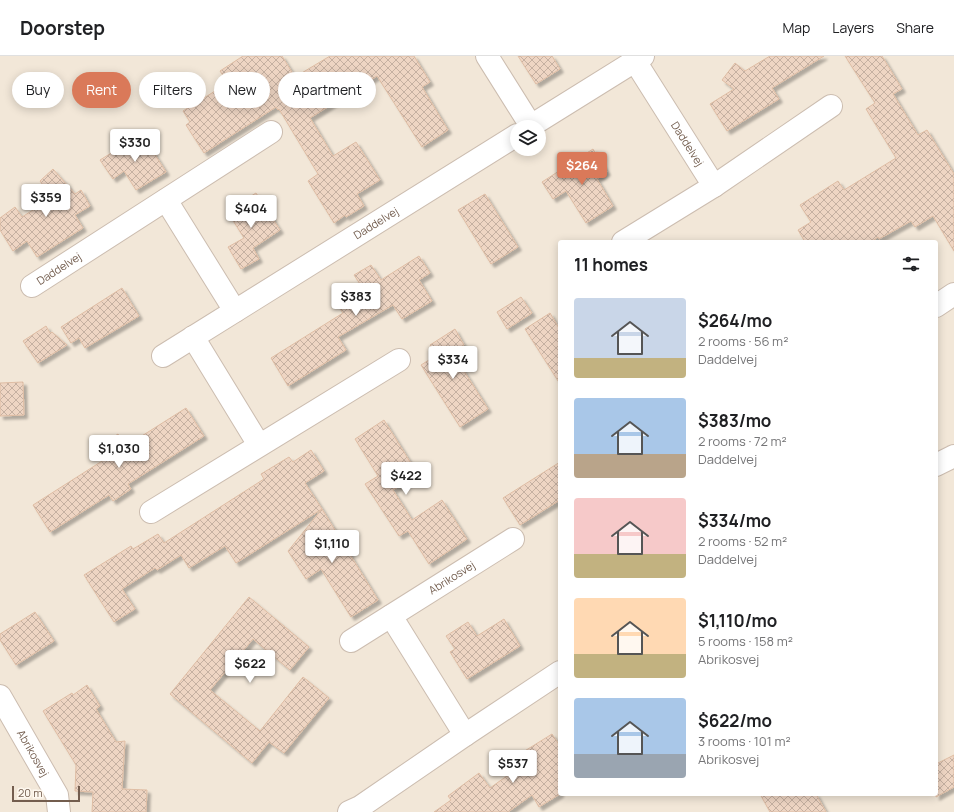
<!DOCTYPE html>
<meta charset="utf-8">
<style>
body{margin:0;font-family:Manrope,sans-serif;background:#f2f2f2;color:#202124;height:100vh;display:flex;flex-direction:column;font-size:15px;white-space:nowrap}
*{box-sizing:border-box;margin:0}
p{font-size:13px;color:#757577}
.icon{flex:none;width:22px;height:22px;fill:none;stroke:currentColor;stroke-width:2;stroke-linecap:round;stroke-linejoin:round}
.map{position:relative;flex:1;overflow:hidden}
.side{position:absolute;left:558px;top:184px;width:380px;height:556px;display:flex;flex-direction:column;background:#fff;border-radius:4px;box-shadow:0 2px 10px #0003}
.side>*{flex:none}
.banner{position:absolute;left:12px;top:16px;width:380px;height:36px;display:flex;gap:8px}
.tools{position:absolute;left:510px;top:64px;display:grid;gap:8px}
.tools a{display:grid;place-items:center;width:36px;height:36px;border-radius:50%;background:#fff;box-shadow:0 2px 10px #0003;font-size:20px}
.scale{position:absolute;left:12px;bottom:10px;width:68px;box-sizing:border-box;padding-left:4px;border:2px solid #735d4e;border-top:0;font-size:11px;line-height:14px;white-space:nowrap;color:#735d4e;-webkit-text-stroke:3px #fef8ef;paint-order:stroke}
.price{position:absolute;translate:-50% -34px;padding:0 9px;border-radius:4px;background:#fff;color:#222;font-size:13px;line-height:26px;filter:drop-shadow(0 1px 2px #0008)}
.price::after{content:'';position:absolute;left:50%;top:24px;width:12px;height:9px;margin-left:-6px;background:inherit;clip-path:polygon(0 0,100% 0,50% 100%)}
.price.current{background:#da7959;color:#fff}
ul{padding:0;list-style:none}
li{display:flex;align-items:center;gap:12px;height:100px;padding:0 16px}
li span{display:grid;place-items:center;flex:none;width:112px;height:80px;border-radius:4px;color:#555}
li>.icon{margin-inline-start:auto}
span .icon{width:48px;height:48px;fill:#fffc;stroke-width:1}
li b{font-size:17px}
h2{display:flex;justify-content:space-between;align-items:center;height:48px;padding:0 16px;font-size:17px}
.chip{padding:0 14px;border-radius:18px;background:#fff;box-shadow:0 2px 10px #0003;font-size:14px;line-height:36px}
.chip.current{background:#da7959;color:#fff}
header{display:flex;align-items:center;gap:24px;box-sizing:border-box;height:56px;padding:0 20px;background:#fff;border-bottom:1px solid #e0e0e0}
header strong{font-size:19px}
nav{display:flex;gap:22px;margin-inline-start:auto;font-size:14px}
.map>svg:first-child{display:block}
</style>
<header>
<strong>Doorstep</strong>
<nav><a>Map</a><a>Layers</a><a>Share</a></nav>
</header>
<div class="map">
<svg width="954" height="756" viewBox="0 0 954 756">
<defs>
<pattern id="building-cross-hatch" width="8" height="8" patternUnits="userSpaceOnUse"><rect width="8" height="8" fill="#eed5c3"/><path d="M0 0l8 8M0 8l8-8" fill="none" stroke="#c5b0a1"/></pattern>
<filter id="shadow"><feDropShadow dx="3.5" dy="3.5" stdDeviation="1" flood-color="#0004"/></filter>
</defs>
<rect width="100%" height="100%" fill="#fbf4e9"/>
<path fill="#f2e7d8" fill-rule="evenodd" d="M0,0H954V756H0ZM517,71H539V93H517ZM560,186H936V738H560Z"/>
<g fill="url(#building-cross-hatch)" stroke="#dfbda4" filter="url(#shadow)">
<polygon points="243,0 282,0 295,21 330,0 414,0 430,26 422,31 448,74 422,91 377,20 310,62 333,100 356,86 380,124 357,138 364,150 346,161 345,159 334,167 308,125 318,118 279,53 278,54 276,51 204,97 186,69 190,66 183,55 228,27 220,15"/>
<polygon points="518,0 552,0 560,13 536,28"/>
<polygon points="770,0 824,0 772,32 779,43 727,75 710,48 734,33 722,24 735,7 745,15"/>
<polygon points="845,0 882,0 902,33 893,38 918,79 927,74 954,118 954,195 933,160 915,171 911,165 879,183 878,181 871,186 805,186 798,174 811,166 800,149 838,125 844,134 896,102 866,53 875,47"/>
<polygon points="142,78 166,116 136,134 124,115 113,123 100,104"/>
<polygon points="593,93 607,116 597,123 613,150 586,167 566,135 553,143 542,126"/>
<polygon points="53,113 75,138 81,134 90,150 75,159 83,172 37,201 27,185 13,195 0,174 0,162 15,151 22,161 52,142 40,125"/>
<polygon points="256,137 280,174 253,192 259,203 241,213 228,191 244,182 227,155"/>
<polygon points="485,138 518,191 491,208 458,154"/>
<polygon points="419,200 430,217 419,224 432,245 402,263 393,249 338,281 346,294 288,330 271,302 343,257 336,247 362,231 354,219 371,209 381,224"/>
<polygon points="122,232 139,260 85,292 79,282 71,287 61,271"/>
<polygon points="521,241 532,257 507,273 497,256"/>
<polygon points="550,257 560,274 560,328 525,273"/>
<polygon points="46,270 50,277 52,276 67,289 38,307 23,285"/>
<polygon points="455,273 464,289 452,296 488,353 460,371 421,309 437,299 430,289"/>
<polygon points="23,326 24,359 0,360 0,327"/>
<polygon points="186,352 204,380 128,428 131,433 113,445 109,439 50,476 33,449 110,400 102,388 118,378 126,390"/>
<polygon points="384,364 417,417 417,419 393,434 412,464 442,444 467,483 429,508 408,475 399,480 365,428 378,420 355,383"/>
<polygon points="311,394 324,415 305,427 322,453 236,507 225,490 189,512 181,499 157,514 155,512 122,533 135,553 114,566 84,519 131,490 133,493 158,478 164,487 264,423 261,418 289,401 293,406"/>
<polygon points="560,406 560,444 520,469 503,442"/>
<polygon points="322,453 378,544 351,561 321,513 306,523 288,495"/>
<polygon points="249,541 309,591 290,614 253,583 210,634 260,675 303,621 329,642 284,697 269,686 252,707 170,638"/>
<polygon points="35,556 54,585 16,609 0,584 0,578"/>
<polygon points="504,563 520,590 467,623 450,596 455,593 446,580 468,566 477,580"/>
<polygon points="87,629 100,650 96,653 116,686 125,685 122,733 147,734 146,756 92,756 93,736 75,735 76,709 43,655 72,637 73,639"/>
<polygon points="552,678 560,690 560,738 539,751 532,739 508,756 434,756 451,744 448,740 479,717 490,732 528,705 523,696"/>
<polygon points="954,699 954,731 936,741 936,708"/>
<polygon points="760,738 816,738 826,756 770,756"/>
</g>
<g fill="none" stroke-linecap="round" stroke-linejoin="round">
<defs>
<g id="minor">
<polyline points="487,0 531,70"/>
<path id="s1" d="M635,5L714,130"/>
<polyline points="529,71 643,0"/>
<polyline points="166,144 235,255"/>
<polyline points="623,186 714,130 831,50"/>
<path id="s2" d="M32,230L271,76"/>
<polyline points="936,250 954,238"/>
<polyline points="193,281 259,389"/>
<path id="s3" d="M163,300L517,79"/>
<polyline points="936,409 954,400"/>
<polyline points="151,456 399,304"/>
<polyline points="391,560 465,679"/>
<path id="s4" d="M351,585L513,483"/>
<path id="s5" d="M0,640L57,739L59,756"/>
<polyline points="349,756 360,751 465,679 560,616"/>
</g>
</defs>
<use href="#minor" stroke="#ccbdb0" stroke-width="24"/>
<use href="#minor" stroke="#fff" stroke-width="22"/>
</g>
<g text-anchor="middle" stroke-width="3" stroke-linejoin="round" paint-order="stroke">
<g font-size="11" fill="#735d4e" stroke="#fef8ef">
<text dy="4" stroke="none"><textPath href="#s1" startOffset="98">Daddelvej</textPath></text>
<text dy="4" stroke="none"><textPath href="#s3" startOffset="251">Daddelvej</textPath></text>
<text dy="4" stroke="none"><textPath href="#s2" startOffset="32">Daddelvej</textPath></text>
<text dy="4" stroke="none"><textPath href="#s4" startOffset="119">Abrikosvej</textPath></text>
<text dy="4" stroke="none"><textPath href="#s5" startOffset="66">Abrikosvej</textPath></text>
</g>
</g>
</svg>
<div class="tools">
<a><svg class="icon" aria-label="layers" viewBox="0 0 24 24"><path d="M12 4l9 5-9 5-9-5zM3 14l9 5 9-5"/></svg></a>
</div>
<div class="scale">20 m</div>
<b class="price" style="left:135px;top:107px">$330</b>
<b class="price current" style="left:582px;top:130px">$264</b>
<b class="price" style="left:46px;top:162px">$359</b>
<b class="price" style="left:251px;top:173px">$404</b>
<b class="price" style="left:356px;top:261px">$383</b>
<b class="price" style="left:453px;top:324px">$334</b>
<b class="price" style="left:119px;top:413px">$1,030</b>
<b class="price" style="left:406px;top:440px">$422</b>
<b class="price" style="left:332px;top:508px">$1,110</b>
<b class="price" style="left:250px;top:628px">$622</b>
<b class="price" style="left:513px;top:728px">$537</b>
<div class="banner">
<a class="chip">Buy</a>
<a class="chip current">Rent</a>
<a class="chip">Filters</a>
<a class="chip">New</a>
<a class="chip">Apartment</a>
</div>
<section class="side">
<h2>11 homes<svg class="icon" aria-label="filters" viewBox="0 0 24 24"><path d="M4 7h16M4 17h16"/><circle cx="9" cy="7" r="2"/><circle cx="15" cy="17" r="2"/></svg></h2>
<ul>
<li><span style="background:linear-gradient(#c9d6e8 75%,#c2b280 0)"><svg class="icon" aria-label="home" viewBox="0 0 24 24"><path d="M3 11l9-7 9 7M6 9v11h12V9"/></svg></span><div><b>$264/mo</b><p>2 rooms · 56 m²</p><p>Daddelvej</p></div></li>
<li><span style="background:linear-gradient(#a9c7e8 70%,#b9a48a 0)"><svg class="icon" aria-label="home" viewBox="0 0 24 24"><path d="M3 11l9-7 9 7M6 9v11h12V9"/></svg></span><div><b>$383/mo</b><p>2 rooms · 72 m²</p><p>Daddelvej</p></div></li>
<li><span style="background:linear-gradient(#f6c9c9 70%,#c2b280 0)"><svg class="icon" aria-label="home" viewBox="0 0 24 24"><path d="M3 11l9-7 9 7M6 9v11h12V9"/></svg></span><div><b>$334/mo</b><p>2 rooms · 52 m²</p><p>Daddelvej</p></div></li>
<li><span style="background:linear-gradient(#ffd9b3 70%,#c2b280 0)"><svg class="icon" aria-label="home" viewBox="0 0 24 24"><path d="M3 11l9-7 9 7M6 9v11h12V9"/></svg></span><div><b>$1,110/mo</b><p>5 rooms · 158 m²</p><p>Abrikosvej</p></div></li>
<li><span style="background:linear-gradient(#a9c7e8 70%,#9aa5b1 0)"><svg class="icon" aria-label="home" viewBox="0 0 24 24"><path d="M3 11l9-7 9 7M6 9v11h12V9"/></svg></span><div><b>$622/mo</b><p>3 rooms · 101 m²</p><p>Abrikosvej</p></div></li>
</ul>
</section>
</div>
